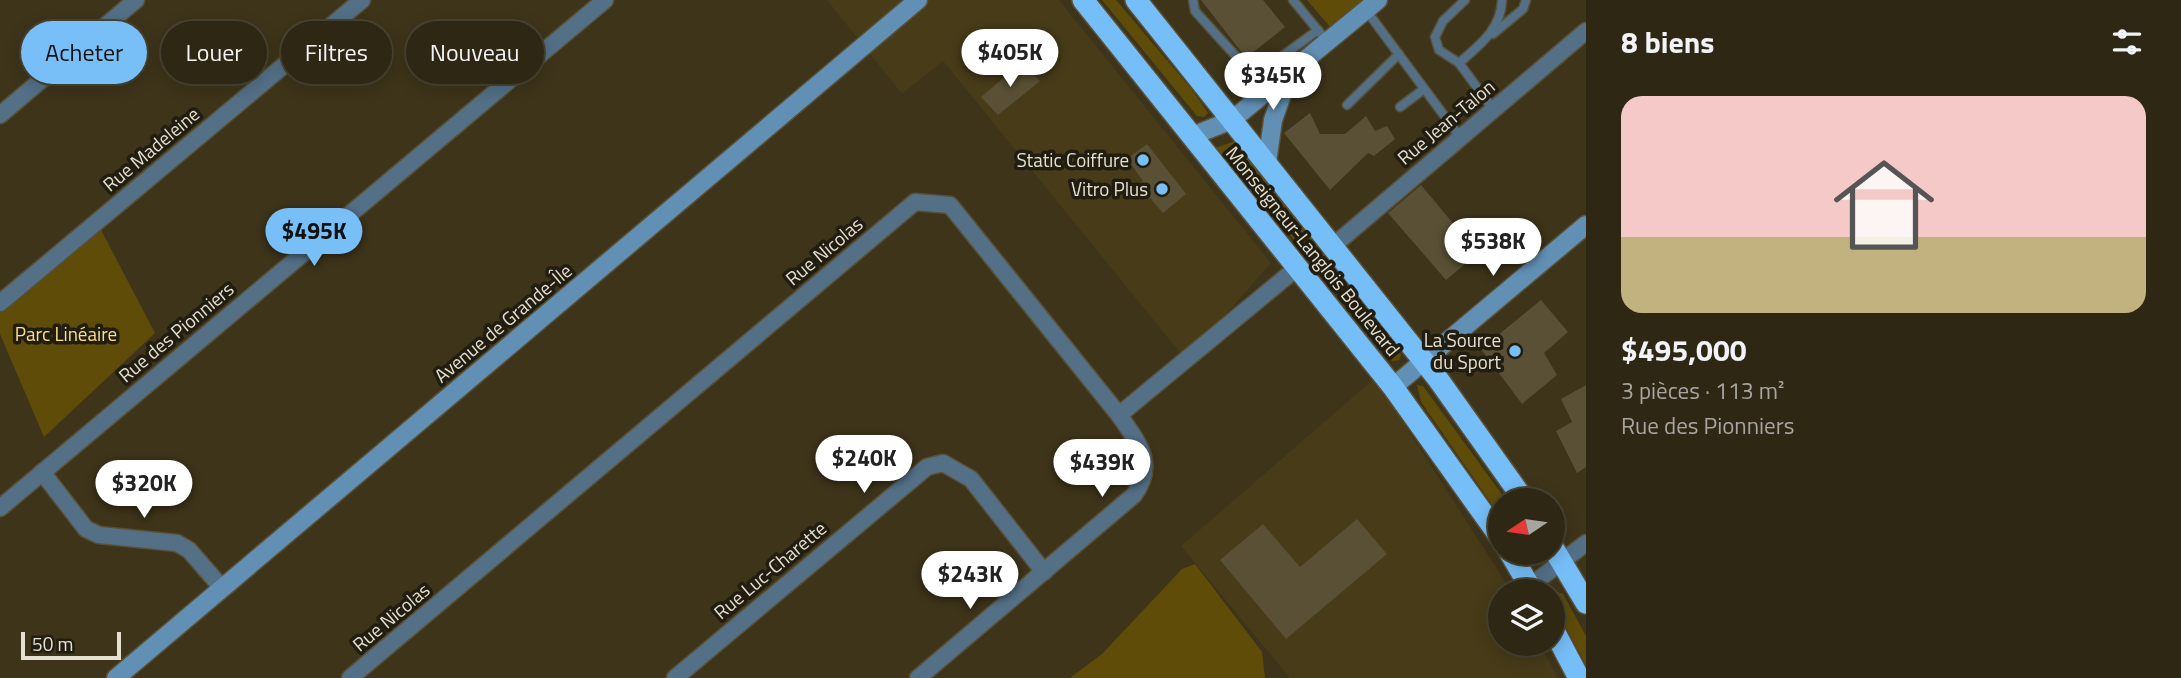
<!DOCTYPE html>
<html lang="fr">
<meta charset="utf-8">
<style>
body{margin:0;font-family:"Titillium Web",sans-serif;background:#362f1d;color:#f1f3f6;height:100vh;display:flex;flex-direction:column;font-size:26px;white-space:nowrap}
*{box-sizing:border-box;margin:0}
p{font-size:23px;color:#a7a5a0}
.icon{flex:none;width:38px;height:38px;fill:none;stroke:currentColor;stroke-width:2;stroke-linecap:round;stroke-linejoin:round}
.map{position:relative;flex:1;overflow:hidden}
.side{display:flex;flex-direction:column;background:#2e2714;width:595px}
.side>*{flex:none}
.top-card{position:absolute;left:21px;top:21px;width:665px;height:63px;display:flex;gap:14px}
.needle{width:46px;rotate:257deg}
.fabs{position:absolute;left:1488px;top:488px;display:grid;gap:14px}
.fabs a{display:grid;place-items:center;width:77px;height:77px;border-radius:50%;background:#2e2714;box-shadow:0 4px 18px #0003,0 0 0 2px #494434;font-size:35px}
.scale{position:absolute;left:21px;bottom:18px;width:100px;box-sizing:border-box;padding-left:7px;border:4px solid #e6e0d1;border-top:0;font-size:19px;line-height:24px;white-space:nowrap;color:#e6e0d1;-webkit-text-stroke:5px #211d11;paint-order:stroke}
.price{position:absolute;translate:-50% -60px;padding:0 16px;border-radius:24px;background:#fff;color:#222;font-size:23px;line-height:46px;filter:drop-shadow(0 2px 4px #0008)}
.price::after{content:'';position:absolute;left:50%;top:42px;width:21px;height:16px;margin-left:-10px;background:inherit;clip-path:polygon(0 0,100% 0,50% 100%)}
.price.selected{background:#78bff7;color:#111}
ul{padding:0;list-style:none}
li{display:grid;align-content:center;gap:14px;height:371px;padding:0 35px}
li span{display:grid;place-items:center;height:217px;border-radius:21px;color:#555}
li>.icon{margin-inline-start:auto}
span .icon{width:126px;height:126px;fill:#fffc;stroke-width:1}
li b{font-size:30px}
h2{display:flex;justify-content:space-between;align-items:center;height:84px;padding:0 35px;font-size:30px}
.chip{padding:0 24px;border-radius:32px;background:#2e2714;box-shadow:0 4px 18px #0003,0 0 0 2px #494434;font-size:24px;line-height:63px}
.chip.selected{background:#78bff7;color:#111}
main{display:flex;flex:1;min-height:0}
.map>svg:first-child{display:block}
</style>
<main>
<div class="map">
<svg width="1586" height="678" viewBox="0 0 1586 678">
<rect width="100%" height="100%" fill="#3e341a"/>
<g fill="#473b18">
<polygon points="827,0 1059,0 1271,263 1186,360 943,61 902,94"/>
<polygon points="1375,378 1511,591 1500,592 1500,644 1540,644 1558,678 1290,678 1181,546"/>
</g>
<g fill="#5f4c09">
<polygon points="1102,0 1116,0 1193,91 1208,113 1204,117 1197,116"/>
<polygon points="1307,0 1366,0 1332,29"/>
<polygon points="1235,141 1395,345 1401,355 1399,360 1392,361 1309,257 1220,155 1215,148"/>
<polygon points="100,228 155,333 44,437 0,334 0,311"/>
<polygon points="1417,385 1423,386 1506,500 1500,500 1500,516 1421,402"/>
<polygon points="1195,564 1262,652 1265,678 1070,678 1102,654 1182,569"/>
<polygon points="1555,591 1563,594 1586,636 1586,665 1554,605"/>
</g>
<g fill="#5a5035">
<polygon points="1201,0 1263,0 1285,27 1246,58"/>
<polygon points="1021,63 1040,81 998,115 981,97"/>
<polygon points="1310,113 1320,134 1345,134 1366,116 1375,131 1387,126 1395,139 1374,156 1368,153 1330,190 1284,133"/>
<polygon points="1147,144 1186,194 1163,213 1139,185 1143,181 1127,159"/>
<polygon points="1421,185 1478,253 1446,280 1388,213"/>
<polygon points="1541,300 1568,332 1544,353 1557,375 1522,404 1481,349"/>
<polygon points="1586,385 1586,467 1577,473 1556,431 1572,422 1561,399"/>
<polygon points="1357,519 1387,554 1286,639 1220,560 1263,524 1300,567"/>
</g>
<g fill="none" stroke-linecap="round" stroke-linejoin="round">
<defs>
<g id="lane">
<polyline points="1193,0 1195,11 1251,73 1262,71 1318,30"/>
<polyline points="1293,0 1321,34"/>
<polyline points="1465,0 1443,21 1435,37 1439,50 1459,63 1493,109"/>
<polyline points="1366,10 1460,137"/>
<polyline points="1493,34 1523,9 1526,0"/>
<path d="M1459,63C1480,45 1501,29 1502,0"/>
<polyline points="1347,105 1399,54"/>
<polyline points="1400,107 1424,89"/>
</g>
<g id="street">
<polyline points="0,115 136,0"/>
<polyline points="1333,246 1586,31"/>
<polyline points="0,303 362,0"/>
<polyline points="42,472 86,529 99,535 177,543 189,550 222,588"/>
<polyline points="0,508 605,0"/>
<polyline points="1530,586 1586,543"/>
<polyline points="350,678 915,202 950,205 1119,415 1298,267"/>
<polyline points="675,678 927,467 943,463 971,479 1044,572"/>
<path d="M918,678L1134,495C1157,463 1138,443 1119,415"/>
</g>
<g id="secondary">
<polyline points="1192,136 1232,120 1378,0"/>
<polyline points="1267,163 1273,120 1289,75"/>
<polyline points="1393,387 1586,225"/>
<polyline points="116,678 918,0"/>
</g>
<g id="highway">
<polyline points="1083,0 1393,387 1500,537"/>
<polyline points="1136,0 1438,379 1524,500"/>
<polyline points="1552,546 1586,603"/>
<polyline points="1510,553 1533,592"/>
<polyline points="1552,627 1579,678"/>
</g>
</defs>
<use href="#lane" stroke="#595037" stroke-width="11"/>
<use href="#street" stroke="#595037" stroke-width="19"/>
<use href="#secondary" stroke="#595037" stroke-width="21"/>
<use href="#highway" stroke="#595037" stroke-width="24"/>
<use href="#lane" stroke="#537087" stroke-width="8"/>
<use href="#street" stroke="#537087" stroke-width="16"/>
<use href="#secondary" stroke="#6190b4" stroke-width="18"/>
<use href="#highway" stroke="#75bef7" stroke-width="21"/>
</g>
<g fill="#78bff7" stroke="#211d11" stroke-width="2.5">
<circle cx="1143" cy="160" r="7"/>
<circle cx="1162" cy="189" r="7"/>
<circle cx="1515" cy="351" r="7"/>
</g>
<g text-anchor="middle" stroke-width="7" stroke-linejoin="round" paint-order="stroke">
<g font-size="19" fill="#e6e0d1" stroke="#211d11">
<text transform="translate(1446 122) rotate(-40)" y="7">Rue Jean-Talon</text>
<text transform="translate(151 149) rotate(-40)" y="7">Rue Madeleine</text>
<text transform="translate(824 251) rotate(-40)" y="7">Rue Nicolas</text>
<text transform="translate(1313 251) rotate(51)" y="7">Monseigneur-Langlois Boulevard</text>
<text transform="translate(503 323) rotate(-40)" y="7">Avenue de Grande-Île</text>
<text transform="translate(176 332) rotate(-40)" y="7">Rue des Pionniers</text>
<text transform="translate(770 570) rotate(-40)" y="7">Rue Luc-Charette</text>
<text transform="translate(391 617) rotate(-40)" y="7">Rue Nicolas</text>
</g>
<g font-size="19" fill="#e6e0d1" stroke="#211d11" text-anchor="end">
<text x="1129" y="167">Static Coiffure</text>
<text x="1148" y="196">Vitro Plus</text>
<text x="1501" y="347">La Source<tspan x="1501" dy="22">du Sport</tspan></text>
</g>
<g font-size="19" fill="#fddf88" stroke="#211d11">
<text x="66" y="341">Parc Linéaire</text>
</g>
</g>
</svg>
<div class="fabs">
<a><svg class="needle" viewBox="-14 -14 28 28"><path d="M0-13l5 13h-10z" fill="#e53935"/><path d="M0 13l5-13h-10z" fill="#a7a5a0"/></svg></a>
<a><svg class="icon" aria-label="layers" viewBox="0 0 24 24"><path d="M12 4l9 5-9 5-9-5zM3 14l9 5 9-5"/></svg></a>
</div>
<div class="scale">50 m</div>
<b class="price" style="left:1010px;top:89px">$405K</b>
<b class="price" style="left:1273px;top:112px">$345K</b>
<b class="price selected" style="left:314px;top:268px">$495K</b>
<b class="price" style="left:1493px;top:278px">$538K</b>
<b class="price" style="left:864px;top:495px">$240K</b>
<b class="price" style="left:1102px;top:499px">$439K</b>
<b class="price" style="left:144px;top:520px">$320K</b>
<b class="price" style="left:970px;top:611px">$243K</b>
<div class="top-card">
<a class="chip selected">Acheter</a>
<a class="chip">Louer</a>
<a class="chip">Filtres</a>
<a class="chip">Nouveau</a>
</div>
</div>
<section class="side">
<h2>8 biens<svg class="icon" aria-label="filters" viewBox="0 0 24 24"><path d="M4 7h16M4 17h16"/><circle cx="9" cy="7" r="2"/><circle cx="15" cy="17" r="2"/></svg></h2>
<ul>
<li><span style="background:linear-gradient(#f6c9c9 65%,#c2b280 0)"><svg class="icon" aria-label="home" viewBox="0 0 24 24"><path d="M3 11l9-7 9 7M6 9v11h12V9"/></svg></span><div><b>$495,000</b><p>3 pièces · 113 m²</p><p>Rue des Pionniers</p></div></li>
</ul>
</section>
</main>
